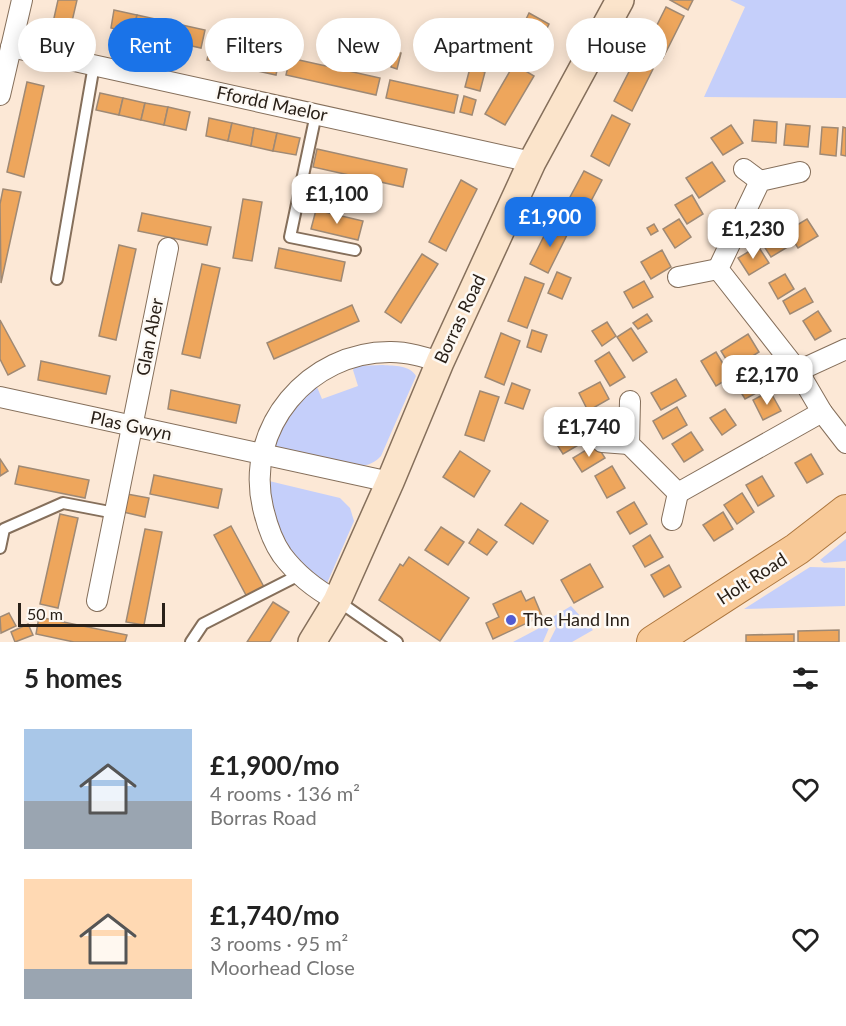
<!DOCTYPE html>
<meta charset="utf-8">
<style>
body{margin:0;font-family:Lato,sans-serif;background:#f6f6f6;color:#222;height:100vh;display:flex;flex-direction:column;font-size:22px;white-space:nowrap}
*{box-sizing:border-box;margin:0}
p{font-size:20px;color:#767676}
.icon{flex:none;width:33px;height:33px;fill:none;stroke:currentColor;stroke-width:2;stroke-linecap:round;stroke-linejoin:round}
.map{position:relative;height:642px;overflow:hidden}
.sheet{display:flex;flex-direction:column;background:#fff;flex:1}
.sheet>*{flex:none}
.hud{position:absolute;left:18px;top:18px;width:810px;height:54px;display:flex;gap:12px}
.scale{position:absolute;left:18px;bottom:15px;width:147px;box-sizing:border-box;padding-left:6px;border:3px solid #292018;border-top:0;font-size:16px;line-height:21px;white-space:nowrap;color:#292018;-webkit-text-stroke:4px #fdf9f4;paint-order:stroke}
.price{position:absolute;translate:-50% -51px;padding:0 14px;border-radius:12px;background:#fff;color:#222;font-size:20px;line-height:39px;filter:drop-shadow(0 2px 3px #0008)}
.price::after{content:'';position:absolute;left:50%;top:36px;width:18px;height:14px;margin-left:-9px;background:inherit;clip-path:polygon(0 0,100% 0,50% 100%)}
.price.on{background:#1a73e8;color:#fff}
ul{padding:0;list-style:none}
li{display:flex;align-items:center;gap:18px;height:150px;padding:0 24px}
li span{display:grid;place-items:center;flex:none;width:168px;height:120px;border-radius:0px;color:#555}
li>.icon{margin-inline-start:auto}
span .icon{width:72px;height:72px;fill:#fffc;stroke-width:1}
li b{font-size:26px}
h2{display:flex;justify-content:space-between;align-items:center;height:72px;padding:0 24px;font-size:26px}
.pill{padding:0 21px;border-radius:27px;background:#fff;box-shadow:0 3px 15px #0003;font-size:21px;line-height:54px}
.pill.on{background:#1a73e8;color:#fff}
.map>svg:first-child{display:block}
</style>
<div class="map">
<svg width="846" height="642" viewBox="0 0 846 642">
<rect width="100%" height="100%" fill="#fce8d6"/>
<g fill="#c5cffa">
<polygon points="730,0 846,0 846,98 704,97 745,7"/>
<path d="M383,365C394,366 410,365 416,376L381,456C373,465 365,466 353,466L264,446L279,417L315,385L317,387L322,399L358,386L353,370L355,366Z"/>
<polygon points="269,481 340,498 350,508 354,521 325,588 300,575 270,527"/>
<polygon points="846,539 846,561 824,563 820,560"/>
<polygon points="810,567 845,568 845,606 744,609"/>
<polygon points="571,606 593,630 572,642 549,642 556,628 551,618"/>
<polygon points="547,624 549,628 543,642 513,642"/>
</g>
<g fill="#eea65c" stroke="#9f8974" stroke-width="1.5">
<polygon points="58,0 77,0 70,30 52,27"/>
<polygon points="670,0 693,0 688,10"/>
<polygon points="666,7 684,16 663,58 645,49"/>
<polygon points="114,10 137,15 133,33 111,28"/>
<polygon points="529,13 549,24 537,49 517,38"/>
<polygon points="137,15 160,20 156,38 133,33"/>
<polygon points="160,20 182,25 178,43 156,38"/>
<polygon points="182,25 205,30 201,48 178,43"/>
<polygon points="371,25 389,29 386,45 368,40"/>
<polygon points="211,42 280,56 276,75 207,60"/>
<polygon points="394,52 401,53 397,69 391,67"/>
<polygon points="290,58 380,78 376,95 286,75"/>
<polygon points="635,60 653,69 632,111 614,101"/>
<polygon points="514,64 534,76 505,125 485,114"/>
<polygon points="470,68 485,72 480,91 465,87"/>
<polygon points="390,80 458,95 454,113 386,98"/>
<polygon points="27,82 44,86 24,177 7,172"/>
<polygon points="100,93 123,98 119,115 96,110"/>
<polygon points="464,96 476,100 472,115 460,112"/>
<polygon points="123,98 145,103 141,120 119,115"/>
<polygon points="145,103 168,107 164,125 141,120"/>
<polygon points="168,107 190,112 186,130 164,125"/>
<polygon points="612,115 630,124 609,166 591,156"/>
<polygon points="209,118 232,123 228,141 206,136"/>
<polygon points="754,120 777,122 776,143 752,141"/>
<polygon points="232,123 254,128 251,146 228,141"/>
<polygon points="786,124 810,126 808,147 784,145"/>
<polygon points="731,125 743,143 723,155 711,138"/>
<polygon points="822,127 838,128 836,156 820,154"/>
<polygon points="843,127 846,128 846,156 841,155"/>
<polygon points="254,128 277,133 273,151 251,146"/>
<polygon points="277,133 300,138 296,155 273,151"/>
<polygon points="317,149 407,169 403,187 313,167"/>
<polygon points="712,162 725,181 699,198 686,178"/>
<polygon points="584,171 602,180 580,222 562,212"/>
<polygon points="461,180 477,189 446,251 429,242"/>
<polygon points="3,189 21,192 1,283 0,204"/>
<polygon points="692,195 703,214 687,224 675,205"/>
<polygon points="243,199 262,202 252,261 233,258"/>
<polygon points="316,210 363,221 358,240 311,229"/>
<polygon points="142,213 211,227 207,245 138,231"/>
<polygon points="679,219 691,237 675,248 663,229"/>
<polygon points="807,219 818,236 798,248 787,231"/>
<polygon points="551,222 569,231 548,273 530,264"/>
<polygon points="654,224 658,231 651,235 647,228"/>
<polygon points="780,228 791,245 771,257 760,240"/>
<polygon points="119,245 136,249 116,340 99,336"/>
<polygon points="758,246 769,263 749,275 738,258"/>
<polygon points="279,248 345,262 341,281 275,268"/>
<polygon points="662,250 671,267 651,279 641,262"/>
<polygon points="422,254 438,264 401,323 385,312"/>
<polygon points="202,264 220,268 200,358 182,354"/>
<polygon points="557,272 571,278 562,299 548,293"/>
<polygon points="785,274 794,289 778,299 769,283"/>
<polygon points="525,277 544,284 527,328 508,321"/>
<polygon points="644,281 653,297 633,308 624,292"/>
<polygon points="805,288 813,302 790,314 783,301"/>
<polygon points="352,305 359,321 274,359 267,343"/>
<polygon points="818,311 831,331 815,340 803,321"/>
<polygon points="647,314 652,321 638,329 633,323"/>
<polygon points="0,320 25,366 8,375 0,359"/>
<polygon points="607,322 616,336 602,346 592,331"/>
<polygon points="631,328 647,352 633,361 617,337"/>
<polygon points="532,330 547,335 541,352 527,347"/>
<polygon points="501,333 520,341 504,385 485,377"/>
<polygon points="748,334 759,352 732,369 721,351"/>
<polygon points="609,352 625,377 610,386 595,361"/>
<polygon points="716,352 731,377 716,386 701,361"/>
<polygon points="41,361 110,376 106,394 38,380"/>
<polygon points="753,374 762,390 745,399 736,384"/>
<polygon points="676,379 686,396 661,410 651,393"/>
<polygon points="600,382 609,399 588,411 579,393"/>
<polygon points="512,383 530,390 523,409 505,403"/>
<polygon points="171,390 240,405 236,423 168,409"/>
<polygon points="480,391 499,397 484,441 465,435"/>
<polygon points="770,391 781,411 763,420 753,400"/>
<polygon points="677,407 687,425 663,439 653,421"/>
<polygon points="725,409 736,425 722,435 710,418"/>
<polygon points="578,426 587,440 563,454 554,440"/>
<polygon points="691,432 703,450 684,462 672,444"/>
<polygon points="596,444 605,458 582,472 573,458"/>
<polygon points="460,451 490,471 474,497 443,477"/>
<polygon points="811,454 823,474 807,483 795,463"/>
<polygon points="0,459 8,471 0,476"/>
<polygon points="19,466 89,480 85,498 15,484"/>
<polygon points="612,466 625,488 607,498 595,476"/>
<polygon points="154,475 222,489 218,508 150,494"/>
<polygon points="762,476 774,496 758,506 746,485"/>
<polygon points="742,493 754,512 737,524 724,505"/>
<polygon points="127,494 149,498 145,517 123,512"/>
<polygon points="634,502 647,524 630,534 617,512"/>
<polygon points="521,503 548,521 533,544 505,525"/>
<polygon points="723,512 733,529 714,541 703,525"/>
<polygon points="60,514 78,518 58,608 40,604"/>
<polygon points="231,526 264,587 247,597 214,535"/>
<polygon points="441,527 464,542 448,565 425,550"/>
<polygon points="145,529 162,532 144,625 126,622"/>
<polygon points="478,529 497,542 487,555 469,543"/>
<polygon points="650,535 663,557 645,567 633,546"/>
<polygon points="409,557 469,598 440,641 379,600 400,564 403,566"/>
<polygon points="590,564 603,587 574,603 561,580"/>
<polygon points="669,565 681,587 664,597 651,575"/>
<polygon points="521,591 526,601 534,597 542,616 493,639 486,623 499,617 493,604"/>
<polygon points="273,602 289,612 270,642 247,642"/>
<polygon points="9,613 16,626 1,633 0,617"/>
<polygon points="39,617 127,635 125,642 74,642 36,634"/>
<polygon points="28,624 33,635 15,642 11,632"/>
<polygon points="839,630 839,642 798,642 798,631"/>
<polygon points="794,634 794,642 746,642 746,635"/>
</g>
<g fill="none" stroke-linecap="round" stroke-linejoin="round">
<defs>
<g id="lane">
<polyline points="316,114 290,237 355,250"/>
<polyline points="57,279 94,65"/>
<polyline points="0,548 4,529 63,503 115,513"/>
<polyline points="338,601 397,642"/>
<polyline points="191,642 203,624 299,575"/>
</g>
<g id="street">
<polyline points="11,47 532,162"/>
<polyline points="0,95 22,0"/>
<polyline points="744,169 760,181"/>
<polyline points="800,172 760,181 718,269 798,371 822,412 846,443"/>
<polyline points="678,277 718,269"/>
<polyline points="798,371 846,349"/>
<polyline points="0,397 390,482"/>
<polyline points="630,401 629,444 678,493 822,412"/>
<polyline points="602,442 629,444"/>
<polyline points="672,520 678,493"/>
<polyline points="97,601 168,248"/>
<path d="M337,601C315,589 297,575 282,555C272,541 267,525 263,508C244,428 309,351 391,352C408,352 424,357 440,362"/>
</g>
<polyline id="secondary" points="312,642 337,601 390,482 440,362 532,162 620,0"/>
<polyline id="primary" points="653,642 797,549 846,511"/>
</defs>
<use href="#lane" stroke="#856f5b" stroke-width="14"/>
<use href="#street" stroke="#856f5b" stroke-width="22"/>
<use href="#secondary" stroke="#856f5b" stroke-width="30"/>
<use href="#primary" stroke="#ac763e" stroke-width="34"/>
<use href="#lane" stroke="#fff" stroke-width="10"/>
<use href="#street" stroke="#fff" stroke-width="20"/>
<use href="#secondary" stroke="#fbe4cb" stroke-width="27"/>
<use href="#primary" stroke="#f8c997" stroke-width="32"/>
</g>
<circle fill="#525bd1" stroke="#fdf9f4" stroke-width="2" cx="511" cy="620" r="6"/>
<g text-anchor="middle" stroke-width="5" stroke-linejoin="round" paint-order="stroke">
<g font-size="18" fill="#292018" stroke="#fdf9f4">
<text transform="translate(272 104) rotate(12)" y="6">Ffordd Maelor</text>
<text transform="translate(460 319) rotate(-65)" y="6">Borras Road</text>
<text transform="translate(150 337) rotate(-79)" y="6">Glan Aber</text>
<text transform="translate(131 426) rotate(12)" y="6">Plas Gwyn</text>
<text transform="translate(752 579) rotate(-33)" y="6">Holt Road</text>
</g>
<g font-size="18" fill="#292018" stroke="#fdf9f4" text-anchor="start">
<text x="523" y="626">The Hand Inn</text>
</g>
</g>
</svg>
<div class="scale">50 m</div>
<b class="price" style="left:337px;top:225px">£1,100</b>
<b class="price on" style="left:550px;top:248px">£1,900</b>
<b class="price" style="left:753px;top:260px">£1,230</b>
<b class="price" style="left:767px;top:406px">£2,170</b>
<b class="price" style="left:589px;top:458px">£1,740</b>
<div class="hud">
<a class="pill">Buy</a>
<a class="pill on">Rent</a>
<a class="pill">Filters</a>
<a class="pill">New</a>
<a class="pill">Apartment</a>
<a class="pill">House</a>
</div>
</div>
<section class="sheet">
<h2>5 homes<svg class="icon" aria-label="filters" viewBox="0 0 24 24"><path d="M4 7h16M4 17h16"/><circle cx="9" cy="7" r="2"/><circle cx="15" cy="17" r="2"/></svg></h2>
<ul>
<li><span style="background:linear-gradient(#a9c7e8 60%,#9aa5b1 0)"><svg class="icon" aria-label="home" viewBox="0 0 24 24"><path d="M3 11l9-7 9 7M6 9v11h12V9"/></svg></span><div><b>£1,900/mo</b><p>4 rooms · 136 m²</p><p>Borras Road</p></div><svg class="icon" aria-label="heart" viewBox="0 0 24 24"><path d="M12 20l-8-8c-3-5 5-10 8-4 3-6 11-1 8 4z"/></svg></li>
<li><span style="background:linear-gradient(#ffd9b3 75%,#9aa5b1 0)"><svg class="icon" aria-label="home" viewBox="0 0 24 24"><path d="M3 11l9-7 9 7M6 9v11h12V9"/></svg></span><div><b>£1,740/mo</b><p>3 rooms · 95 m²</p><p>Moorhead Close</p></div><svg class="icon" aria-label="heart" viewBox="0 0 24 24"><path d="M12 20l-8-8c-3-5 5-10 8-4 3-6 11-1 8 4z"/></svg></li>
</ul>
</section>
